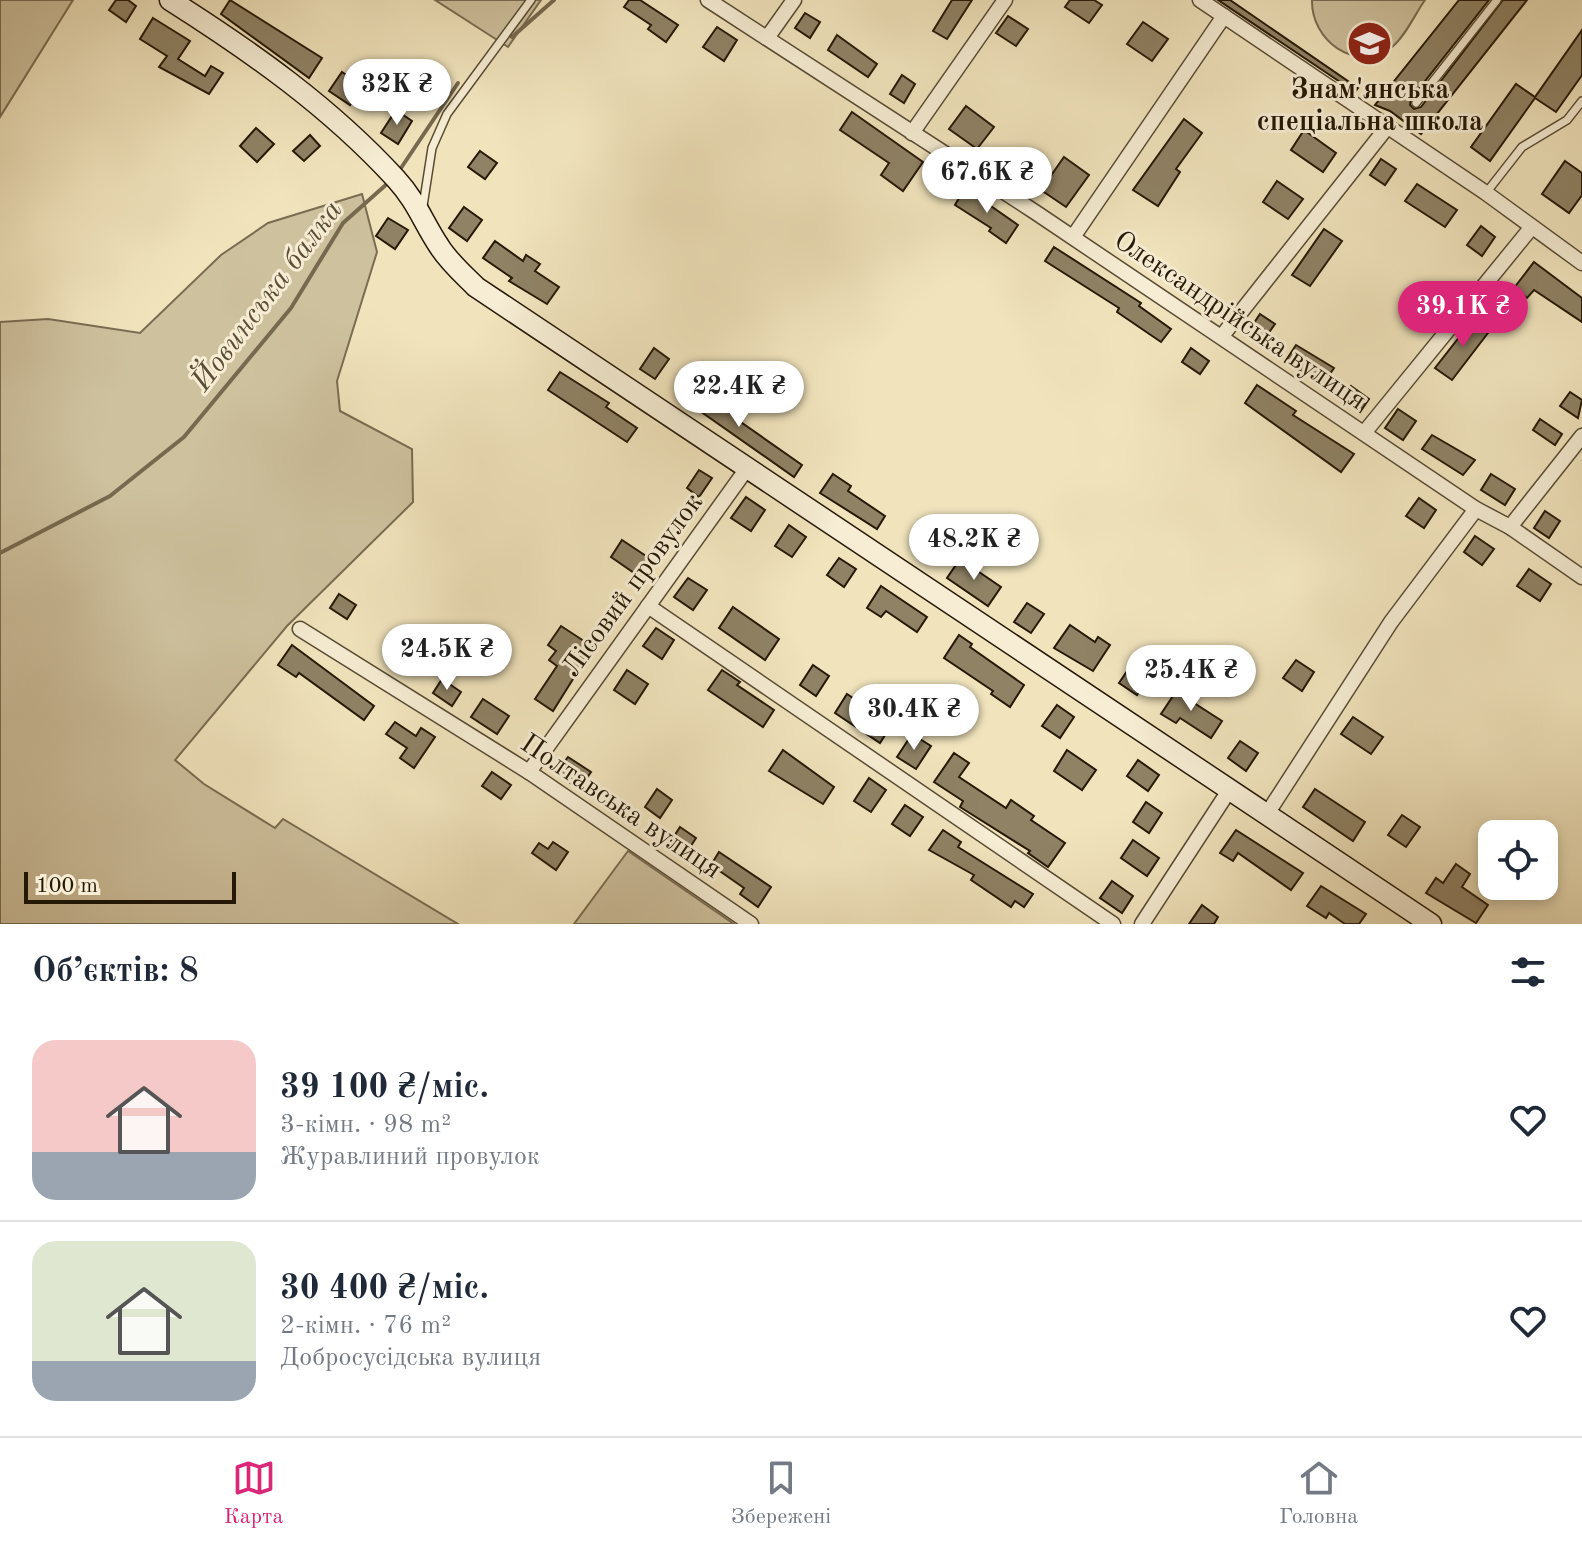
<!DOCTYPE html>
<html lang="uk">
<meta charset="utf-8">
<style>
body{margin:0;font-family:"Old Standard TT",serif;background:#f2f2f3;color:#1f2937;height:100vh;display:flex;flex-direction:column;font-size:30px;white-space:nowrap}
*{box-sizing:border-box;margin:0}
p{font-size:26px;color:#747a83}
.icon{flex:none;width:44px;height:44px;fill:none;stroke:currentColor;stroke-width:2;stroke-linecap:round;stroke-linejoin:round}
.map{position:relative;height:924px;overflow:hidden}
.panel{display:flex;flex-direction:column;background:#fff;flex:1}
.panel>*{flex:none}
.controls{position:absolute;left:1478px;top:820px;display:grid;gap:16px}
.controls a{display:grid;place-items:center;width:80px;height:80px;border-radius:16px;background:#fff;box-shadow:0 4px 12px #0003;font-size:40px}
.scale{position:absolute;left:24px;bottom:20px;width:212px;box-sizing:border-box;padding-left:8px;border:4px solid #251806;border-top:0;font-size:22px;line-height:28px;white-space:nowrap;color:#251806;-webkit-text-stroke:6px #f6edd4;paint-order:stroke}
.price{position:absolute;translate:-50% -68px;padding:0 18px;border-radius:28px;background:#fff;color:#222;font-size:26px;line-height:52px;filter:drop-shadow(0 2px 4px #0008)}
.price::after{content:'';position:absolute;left:50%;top:48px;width:24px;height:18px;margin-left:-12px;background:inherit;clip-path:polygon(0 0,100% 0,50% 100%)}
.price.active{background:#db2777;color:#fff}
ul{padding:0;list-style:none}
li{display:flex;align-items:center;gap:24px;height:200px;padding:0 32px}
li+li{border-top:2px solid #e0e1e3}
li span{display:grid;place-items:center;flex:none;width:224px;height:160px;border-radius:24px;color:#555}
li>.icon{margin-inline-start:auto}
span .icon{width:96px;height:96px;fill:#fffc;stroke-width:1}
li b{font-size:34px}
h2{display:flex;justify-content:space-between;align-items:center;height:96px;padding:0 32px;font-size:34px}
.menu{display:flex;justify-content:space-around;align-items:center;height:112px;border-top:2px solid #e0e1e3;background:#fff;font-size:22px;color:#747a83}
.menu a{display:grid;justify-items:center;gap:4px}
.menu .active{color:#db2777}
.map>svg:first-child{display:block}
</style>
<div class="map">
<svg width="1582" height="924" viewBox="0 0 1582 924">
<rect width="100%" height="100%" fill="#f1e4bd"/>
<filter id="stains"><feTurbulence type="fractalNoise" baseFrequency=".0025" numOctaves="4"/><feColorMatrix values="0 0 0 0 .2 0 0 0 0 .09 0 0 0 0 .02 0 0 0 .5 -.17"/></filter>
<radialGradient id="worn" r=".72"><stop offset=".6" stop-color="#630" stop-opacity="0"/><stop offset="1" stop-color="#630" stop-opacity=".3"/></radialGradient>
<g fill="#cec19e" stroke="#7a6c52" stroke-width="2">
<polygon points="0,0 73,0 0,117"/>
<polygon points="435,0 541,0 508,47"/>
<path d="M1312,0H1425C1415,14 1405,37 1392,47C1355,74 1311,40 1312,0Z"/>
<polygon points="362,194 377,252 337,381 340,411 412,449 413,502 287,626 175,760 204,784 275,828 283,819 458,924 0,924 0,322 48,319 140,333 221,255 268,223"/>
<polygon points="628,851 734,924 574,924"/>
</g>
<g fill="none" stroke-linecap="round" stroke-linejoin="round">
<g stroke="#76694f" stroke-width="4">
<polyline points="512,37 554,0"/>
<polyline points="397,174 458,83"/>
<polyline points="0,553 110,496 184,437 291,308 343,223 388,183"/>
</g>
</g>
<g fill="#8f8265" stroke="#251806" stroke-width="2">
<polygon points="116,0 128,0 136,6 126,22 109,10"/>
<polygon points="230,0 322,58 309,78 221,14"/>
<polygon points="629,0 640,0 678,25 666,42 648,29 651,25 624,7"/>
<polygon points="952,0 972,0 947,39 933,31"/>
<polygon points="1070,0 1094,0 1102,5 1089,23 1065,7"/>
<polygon points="1218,0 1230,0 1358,88 1355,92"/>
<polygon points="1459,0 1489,0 1411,99 1410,105 1414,109 1421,107 1503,0 1527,0 1421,134 1390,111 1375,105"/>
<polygon points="805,13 820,22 810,38 795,28"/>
<polygon points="1008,16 1028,29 1016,46 996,33"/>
<polygon points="153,18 190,41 178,59 205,76 211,66 223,73 209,94 159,67 167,56 140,39"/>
<polygon points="1143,22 1168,39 1152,61 1127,44"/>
<polygon points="717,27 737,40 724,61 703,47"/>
<polygon points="1582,30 1582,75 1556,112 1535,98 1490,161 1471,147 1516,84 1535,97"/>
<polygon points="837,35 877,64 868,77 828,50"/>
<polygon points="342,72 363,86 350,105 329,91"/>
<polygon points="902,75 915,84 904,103 890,94"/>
<polygon points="966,106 994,127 977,149 949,129"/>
<polygon points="396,110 412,121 398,144 381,133"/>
<polygon points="852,112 923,162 903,191 881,175 889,163 840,130"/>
<polygon points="1184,119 1202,133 1176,169 1180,172 1158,206 1133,190"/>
<polygon points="256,128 274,144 257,162 240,146"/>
<polygon points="1304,130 1336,153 1323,172 1291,150"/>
<polygon points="310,135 320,146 304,161 293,151"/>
<polygon points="480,151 497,163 485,179 468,167"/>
<polygon points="1064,157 1089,175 1066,207 1041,190"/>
<polygon points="1381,159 1396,169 1385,185 1370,175"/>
<polygon points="1565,161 1582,173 1582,195 1569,213 1542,194"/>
<polygon points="1277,181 1303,199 1288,219 1263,202"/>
<polygon points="1417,184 1457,210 1445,227 1405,201"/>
<polygon points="965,188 1018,225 1006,243 989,231 991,228 955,205"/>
<polygon points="464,207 482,220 467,241 449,228"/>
<polygon points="388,218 408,230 395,249 376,236"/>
<polygon points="1481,226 1495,237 1482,256 1467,245"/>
<polygon points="1324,229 1342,241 1310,286 1292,275"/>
<polygon points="495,241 523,261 526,255 540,264 535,271 559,287 547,304 509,281 512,278 483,258"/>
<polygon points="1054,247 1141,303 1139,306 1171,329 1161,342 1117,312 1119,308 1045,261"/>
<polygon points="1534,262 1582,298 1582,322 1534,290 1527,298 1514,288"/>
<polygon points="1426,288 1446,301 1433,321 1413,308"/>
<polygon points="1260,314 1275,324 1260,345 1246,335"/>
<polygon points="1475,317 1491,329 1452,380 1435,368"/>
<polygon points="1296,345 1334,368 1323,384 1285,362"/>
<polygon points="654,348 669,359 655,379 640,369"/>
<polygon points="1191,348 1209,361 1200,374 1182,362"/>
<polygon points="560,372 609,403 606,407 637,428 627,442 548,390"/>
<polygon points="689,384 718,404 720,400 739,413 735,418 802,465 794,477 680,397"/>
<polygon points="1257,385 1296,411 1293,415 1354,454 1341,472 1245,403"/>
<polygon points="1351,386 1369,399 1360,412 1342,400"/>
<polygon points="1570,392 1582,400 1578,418 1560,406"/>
<polygon points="1398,409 1416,421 1403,440 1385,428"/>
<polygon points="1540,419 1562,434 1555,445 1533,430"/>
<polygon points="1432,435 1475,460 1463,475 1422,449"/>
<polygon points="699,470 712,478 699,497 687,488"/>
<polygon points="833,474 851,486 848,491 885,516 877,529 820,493"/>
<polygon points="1491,474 1515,489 1505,505 1481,490"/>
<polygon points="746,497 765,510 751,531 731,518"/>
<polygon points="1419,498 1436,510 1424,528 1406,516"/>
<polygon points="1545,511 1560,521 1549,538 1534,528"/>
<polygon points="789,525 806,537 792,557 775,546"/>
<polygon points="1475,536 1494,549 1482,565 1464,552"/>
<polygon points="622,540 652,560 640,577 611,557"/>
<polygon points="839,558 856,569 844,587 827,575"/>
<polygon points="960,559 1001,587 988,606 947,578"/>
<polygon points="1529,569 1551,584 1540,601 1517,586"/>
<polygon points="688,578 707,590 693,610 674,597"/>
<polygon points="881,586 927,617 917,632 886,611 881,617 867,608"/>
<polygon points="339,594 356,605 347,619 330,608"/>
<polygon points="1027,603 1044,614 1031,633 1014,622"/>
<polygon points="733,607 779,639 765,660 719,628"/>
<polygon points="1070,625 1095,642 1098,637 1110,645 1093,671 1054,648"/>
<polygon points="561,626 593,647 553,711 535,699 557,666 549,660 556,651 548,645"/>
<polygon points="656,628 674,640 662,659 643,646"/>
<polygon points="959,635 972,644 970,647 1024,685 1010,707 991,694 993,691 944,658"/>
<polygon points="394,636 413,649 404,663 384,650"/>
<polygon points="292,645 374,706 364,720 299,673 296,677 278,665"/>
<polygon points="1296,660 1314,672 1302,691 1283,678"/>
<polygon points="813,665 829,676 816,696 800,685"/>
<polygon points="1130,667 1148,679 1137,695 1119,683"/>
<polygon points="627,670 648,684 635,704 614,690"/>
<polygon points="722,670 740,682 737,685 774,710 763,727 708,690"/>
<polygon points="442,679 461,692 452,706 433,693"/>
<polygon points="1179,687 1194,697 1191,701 1222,721 1211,738 1180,718 1176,723 1161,714"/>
<polygon points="847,694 874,712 879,704 897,716 880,743 835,713"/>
<polygon points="483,699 509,716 497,734 471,717"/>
<polygon points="1057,705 1074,717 1060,738 1042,726"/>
<polygon points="1353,717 1383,737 1371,754 1341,734"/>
<polygon points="395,722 416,736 421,728 435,737 414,768 400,758 407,748 386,734"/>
<polygon points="912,734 931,746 916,769 897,757"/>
<polygon points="1240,741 1258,753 1246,771 1228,758"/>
<polygon points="783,750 834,787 823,804 769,771"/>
<polygon points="1067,750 1096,770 1082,790 1054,771"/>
<polygon points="954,753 969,763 959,777 1006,808 1011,800 1034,816 1031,820 1065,843 1048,867 1028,853 1030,851 960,807 963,801 934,782"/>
<polygon points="568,757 591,772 579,789 556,773"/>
<polygon points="1138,760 1159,775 1148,791 1127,776"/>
<polygon points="492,772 511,785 501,799 482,786"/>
<polygon points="869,778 886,790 871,812 854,801"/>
<polygon points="657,789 672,800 660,818 645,807"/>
<polygon points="1315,789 1365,822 1353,841 1303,807"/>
<polygon points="1146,802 1162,813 1149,833 1133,822"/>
<polygon points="905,805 923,817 910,836 892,824"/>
<polygon points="1402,815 1420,827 1406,847 1388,835"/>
<polygon points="680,827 696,838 687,852 671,841"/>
<polygon points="943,830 961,842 958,847 1033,894 1024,907 1015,901 1011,907 971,880 974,875 929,850"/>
<polygon points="1236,830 1303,873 1291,890 1238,853 1233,861 1220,853"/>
<polygon points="1133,840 1159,858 1147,876 1121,858"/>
<polygon points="553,842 568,852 556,870 532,853 539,843 548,849"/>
<polygon points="719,852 771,887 758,907 740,894 744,888 711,865"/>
<polygon points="1456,864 1470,874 1462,887 1488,905 1476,923 1426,893 1436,878 1443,883"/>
<polygon points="1112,881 1133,896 1122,913 1100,898"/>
<polygon points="1321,886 1366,914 1359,924 1345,924 1329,913 1326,918 1307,906"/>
<polygon points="1202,905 1218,917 1214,924 1189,924"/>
</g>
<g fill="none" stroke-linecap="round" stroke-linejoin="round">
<defs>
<g id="lane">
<polyline points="1416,103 1497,0"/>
<polyline points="1486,193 1522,147 1567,120 1582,101"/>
<polyline points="423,206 432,148 447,114 531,0"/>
</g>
<g id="street">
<polyline points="708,0 1035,212 1476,509 1510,527 1582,577"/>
<polyline points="1200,0 1486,193 1582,263"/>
<polyline points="767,38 794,0"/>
<polyline points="912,133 1005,0"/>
<polyline points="1073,237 1224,16"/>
<polyline points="1222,336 1388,126"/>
<polyline points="1364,433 1531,228"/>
<polyline points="1510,527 1582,436"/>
<polyline points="648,606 1113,924"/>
<polyline points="300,629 529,772 751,924"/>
<polyline points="529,772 748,467"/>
<polyline points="1267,814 1391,622 1476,509"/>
<polyline points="1142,924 1230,789"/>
</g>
<path id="secondary" d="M170,0C252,52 330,107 396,179C417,202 423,222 439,246C449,262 463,274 476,287L1431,924"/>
</defs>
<use href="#lane" stroke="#584b34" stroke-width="10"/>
<use href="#street" stroke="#584b34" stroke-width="17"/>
<use href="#secondary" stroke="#251806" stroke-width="23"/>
<use href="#lane" stroke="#f6edd4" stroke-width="7"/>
<use href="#street" stroke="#f6edd4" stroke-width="14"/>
<use href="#secondary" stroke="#f6edd4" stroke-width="20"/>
</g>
<defs>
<symbol id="school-disc" viewBox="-11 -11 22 22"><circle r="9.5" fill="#8f2418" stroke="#f6edd4"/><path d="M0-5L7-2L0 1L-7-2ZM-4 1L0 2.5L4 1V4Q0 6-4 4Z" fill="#fff"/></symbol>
</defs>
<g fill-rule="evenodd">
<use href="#school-disc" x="1344" y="18" width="51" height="51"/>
</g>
<g text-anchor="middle" stroke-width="6" stroke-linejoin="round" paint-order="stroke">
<g font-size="28" font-weight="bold" fill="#251806" stroke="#f6edd4">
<text x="1370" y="98">Знам'янська<tspan x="1370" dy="32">спеціальна школа</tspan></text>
</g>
<g font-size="28" fill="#251806" stroke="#f6edd4">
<text transform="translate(1241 319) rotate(34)" y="10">Олександрійська вулиця</text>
<text transform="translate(631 584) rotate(-54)" y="10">Лісовий провулок</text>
<text transform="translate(622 805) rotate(34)" y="10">Полтавська вулиця</text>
</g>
<g font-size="30" font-style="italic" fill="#5b4e36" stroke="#f6edd4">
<text transform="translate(266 295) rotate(-53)" y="10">Йовинська балка</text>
</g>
</g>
<rect width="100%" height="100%" filter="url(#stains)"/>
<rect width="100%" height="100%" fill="url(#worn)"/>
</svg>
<div class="controls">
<a><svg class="icon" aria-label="locate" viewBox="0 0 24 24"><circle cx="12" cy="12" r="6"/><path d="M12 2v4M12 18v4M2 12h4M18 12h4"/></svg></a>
</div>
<div class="scale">100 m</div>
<b class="price" style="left:397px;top:127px">32K ₴</b>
<b class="price" style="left:987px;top:215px">67.6K ₴</b>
<b class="price active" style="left:1463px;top:349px">39.1K ₴</b>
<b class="price" style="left:739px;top:429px">22.4K ₴</b>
<b class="price" style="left:974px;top:582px">48.2K ₴</b>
<b class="price" style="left:447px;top:692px">24.5K ₴</b>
<b class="price" style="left:1191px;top:713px">25.4K ₴</b>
<b class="price" style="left:914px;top:752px">30.4K ₴</b>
</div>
<section class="panel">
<h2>Об’єктів: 8<svg class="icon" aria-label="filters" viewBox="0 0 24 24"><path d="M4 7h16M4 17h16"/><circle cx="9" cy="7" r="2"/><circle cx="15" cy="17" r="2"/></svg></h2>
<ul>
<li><span style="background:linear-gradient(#f6c9c9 70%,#9aa5b1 0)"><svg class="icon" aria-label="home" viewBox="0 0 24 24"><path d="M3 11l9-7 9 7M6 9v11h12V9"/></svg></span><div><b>39 100 ₴/міс.</b><p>3-кімн. · 98 m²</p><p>Журавлиний провулок</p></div><svg class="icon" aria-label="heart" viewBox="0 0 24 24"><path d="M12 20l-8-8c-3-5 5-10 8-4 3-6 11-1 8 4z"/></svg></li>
<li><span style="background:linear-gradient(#dfe7d0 75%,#9aa5b1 0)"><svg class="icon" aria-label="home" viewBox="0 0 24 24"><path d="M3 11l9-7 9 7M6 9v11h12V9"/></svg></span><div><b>30 400 ₴/міс.</b><p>2-кімн. · 76 m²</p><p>Добросусідська вулиця</p></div><svg class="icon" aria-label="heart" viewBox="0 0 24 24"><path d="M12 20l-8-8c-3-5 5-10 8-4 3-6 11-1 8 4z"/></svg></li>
</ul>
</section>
<nav class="menu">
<a class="active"><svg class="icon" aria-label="map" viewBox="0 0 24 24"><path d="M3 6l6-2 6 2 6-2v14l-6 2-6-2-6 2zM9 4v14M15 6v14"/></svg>Карта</a>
<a><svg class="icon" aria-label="saved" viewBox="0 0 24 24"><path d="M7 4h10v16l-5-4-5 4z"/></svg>Збережені</a>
<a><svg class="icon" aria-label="home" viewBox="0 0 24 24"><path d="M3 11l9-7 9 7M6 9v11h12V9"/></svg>Головна</a>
</nav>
